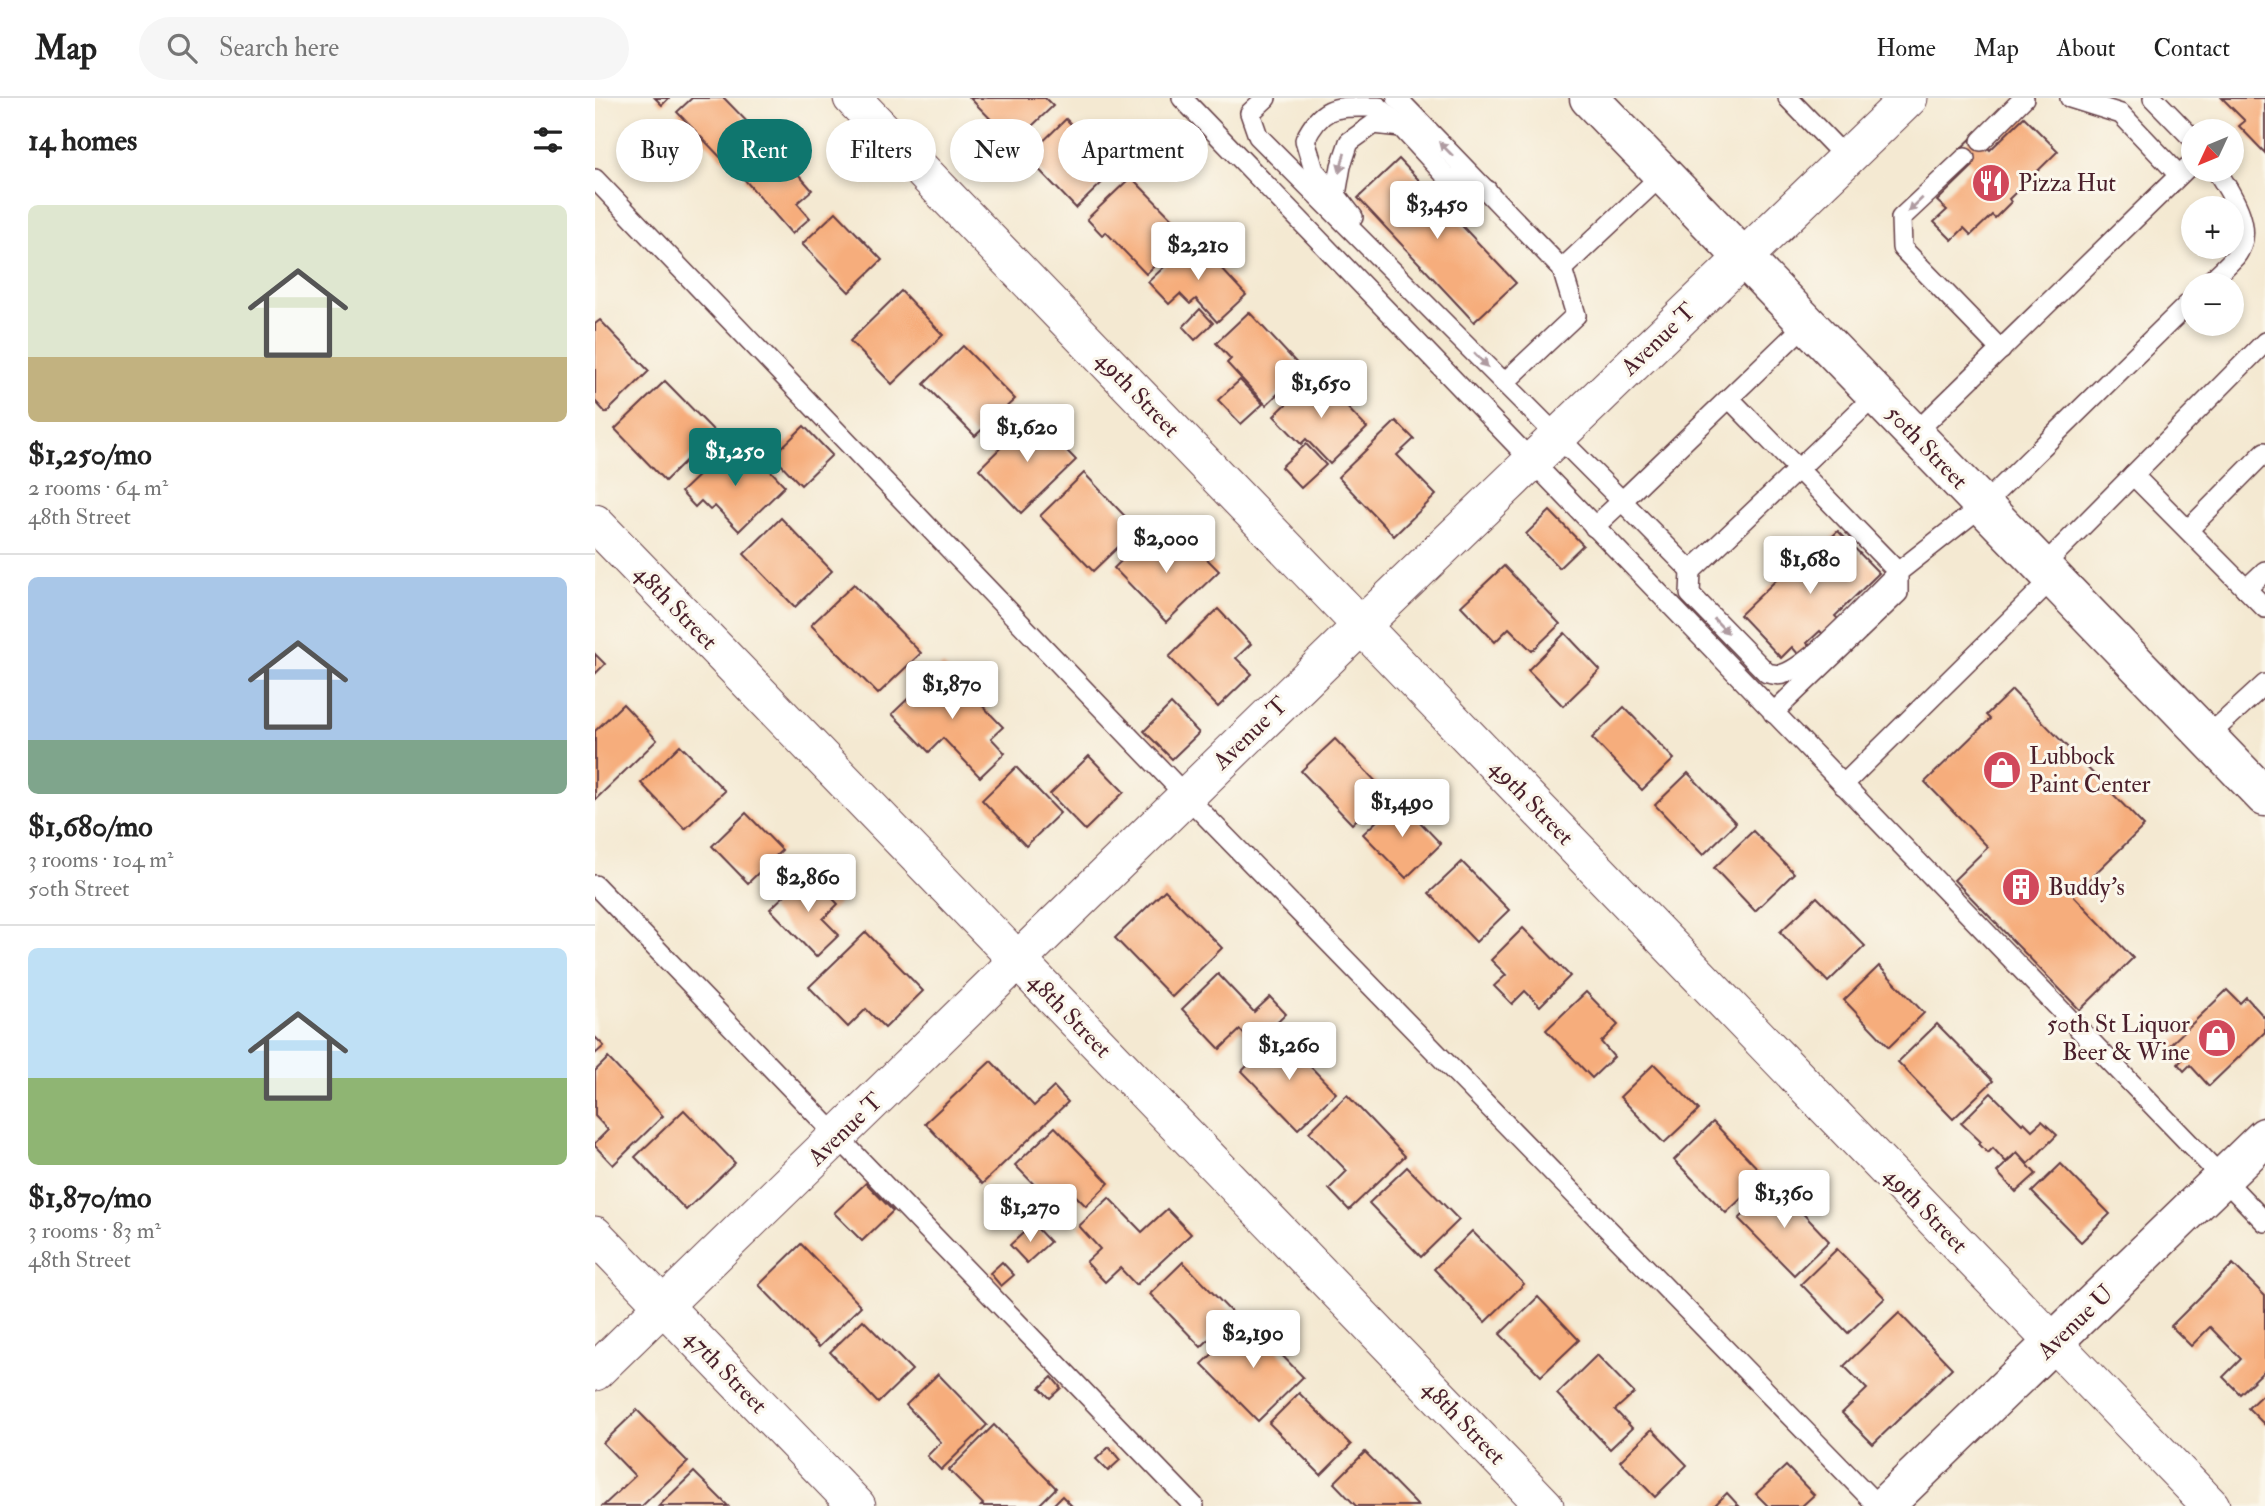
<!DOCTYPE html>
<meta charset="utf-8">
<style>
body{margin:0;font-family:"IM FELL Double Pica",serif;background:#f6f6f6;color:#222;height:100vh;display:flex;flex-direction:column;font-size:26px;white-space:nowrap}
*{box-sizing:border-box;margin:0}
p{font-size:23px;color:#767676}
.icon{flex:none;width:38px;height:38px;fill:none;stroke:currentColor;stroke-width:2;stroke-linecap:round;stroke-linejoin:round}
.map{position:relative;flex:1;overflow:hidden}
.panel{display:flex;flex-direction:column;background:#fff;width:595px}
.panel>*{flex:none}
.guide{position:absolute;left:21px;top:21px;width:665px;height:63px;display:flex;gap:14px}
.needle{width:46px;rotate:226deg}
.tools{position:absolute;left:1586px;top:21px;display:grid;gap:14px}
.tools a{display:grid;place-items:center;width:63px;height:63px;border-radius:50%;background:#fff;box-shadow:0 4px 10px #0003;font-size:35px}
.price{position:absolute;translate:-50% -60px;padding:0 16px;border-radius:7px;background:#fff;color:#222;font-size:23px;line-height:46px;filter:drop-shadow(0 2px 4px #0008)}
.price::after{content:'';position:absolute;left:50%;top:42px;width:21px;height:16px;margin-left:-10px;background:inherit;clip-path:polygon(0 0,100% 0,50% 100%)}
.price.on{background:#0f766e;color:#fff}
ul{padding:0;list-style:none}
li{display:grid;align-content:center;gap:14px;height:371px;padding:0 28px}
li+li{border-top:2px solid #e0e0e0}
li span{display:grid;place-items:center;height:217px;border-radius:10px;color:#555}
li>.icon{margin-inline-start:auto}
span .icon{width:126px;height:126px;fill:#fffc;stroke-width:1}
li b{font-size:30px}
h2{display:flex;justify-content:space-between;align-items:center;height:84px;padding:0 28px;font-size:30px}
.chip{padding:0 24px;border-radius:32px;background:#fff;box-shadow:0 4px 10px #0003;font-size:24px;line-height:63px}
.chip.on{background:#0f766e;color:#fff}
header{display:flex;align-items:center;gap:42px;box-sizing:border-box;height:98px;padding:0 35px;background:#fff;border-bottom:2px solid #e0e0e0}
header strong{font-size:33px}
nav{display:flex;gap:38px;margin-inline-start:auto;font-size:24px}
.search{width:490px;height:63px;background:#f6f6f6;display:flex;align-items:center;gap:18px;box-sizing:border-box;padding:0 24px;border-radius:38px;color:#767676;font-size:26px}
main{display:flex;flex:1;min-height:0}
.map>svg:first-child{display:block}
</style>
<header>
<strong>Map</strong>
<div class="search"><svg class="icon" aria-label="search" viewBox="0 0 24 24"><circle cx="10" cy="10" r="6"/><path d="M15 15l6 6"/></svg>Search here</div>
<nav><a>Home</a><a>Map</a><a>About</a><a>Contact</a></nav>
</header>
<main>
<section class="panel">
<h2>14 homes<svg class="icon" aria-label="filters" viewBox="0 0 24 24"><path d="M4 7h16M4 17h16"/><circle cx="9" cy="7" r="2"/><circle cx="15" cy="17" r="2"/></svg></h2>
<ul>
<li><span style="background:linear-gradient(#dfe7d0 70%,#c2b280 0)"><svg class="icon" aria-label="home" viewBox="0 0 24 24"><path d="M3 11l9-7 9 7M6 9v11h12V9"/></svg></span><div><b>$1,250/mo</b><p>2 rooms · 64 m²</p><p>48th Street</p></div></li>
<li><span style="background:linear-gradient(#a9c7e8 75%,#7fa58c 0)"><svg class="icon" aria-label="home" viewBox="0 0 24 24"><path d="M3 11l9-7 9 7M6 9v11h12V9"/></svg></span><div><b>$1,680/mo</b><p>3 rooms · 104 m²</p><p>50th Street</p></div></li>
<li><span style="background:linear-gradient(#bfe0f5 60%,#8fb573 0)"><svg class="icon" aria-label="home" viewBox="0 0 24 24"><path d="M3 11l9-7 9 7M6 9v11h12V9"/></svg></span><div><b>$1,870/mo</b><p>3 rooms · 83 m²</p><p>48th Street</p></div></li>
</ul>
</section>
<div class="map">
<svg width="1670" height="1408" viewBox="0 0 1670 1408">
<rect width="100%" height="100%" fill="#fbf7ec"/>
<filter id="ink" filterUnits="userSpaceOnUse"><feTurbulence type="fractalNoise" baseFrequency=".0143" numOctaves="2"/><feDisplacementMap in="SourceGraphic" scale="14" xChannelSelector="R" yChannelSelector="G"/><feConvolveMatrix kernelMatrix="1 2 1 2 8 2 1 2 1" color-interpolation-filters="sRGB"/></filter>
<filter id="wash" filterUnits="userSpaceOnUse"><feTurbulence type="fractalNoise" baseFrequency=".00686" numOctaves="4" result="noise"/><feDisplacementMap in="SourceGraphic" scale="28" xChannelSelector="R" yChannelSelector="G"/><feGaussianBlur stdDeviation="1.57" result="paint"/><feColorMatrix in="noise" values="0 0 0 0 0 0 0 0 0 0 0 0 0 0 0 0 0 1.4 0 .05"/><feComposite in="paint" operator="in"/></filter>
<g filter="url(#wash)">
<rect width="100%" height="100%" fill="#f4e9d2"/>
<g id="blocks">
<g fill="#f6ad7c">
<polygon points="60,0 74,0 67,7"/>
<polygon points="97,0 129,0 161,33 130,64 82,14"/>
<polygon points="375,0 450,0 458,8 419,45"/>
<polygon points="1627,0 1670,0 1670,55 1644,28 1650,23"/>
<polygon points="1429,19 1463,53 1414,101 1416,104 1400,120 1397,117 1376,137 1369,130 1357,142 1339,124 1352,112 1342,103 1378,68 1363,53 1380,37 1395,52"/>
<polygon points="471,21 520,72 481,110 432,59"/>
<polygon points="182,52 217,92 202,105 215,120 197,136 149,81"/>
<polygon points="804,61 921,185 879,224 763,100"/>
<polygon points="536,79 592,136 551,176 511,134 507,137 492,121"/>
<polygon points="241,114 287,162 254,194 207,146"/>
<polygon points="599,141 651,197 622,224 601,201 595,206 585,196 574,206 553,184"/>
<polygon points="306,193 348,237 297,286 255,243"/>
<polygon points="605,211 618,225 600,242 588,229"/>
<polygon points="654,214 708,272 671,307 632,265 636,261 621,245"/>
<polygon points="5,222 54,273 11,315 0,303 0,226"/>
<polygon points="368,248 420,301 380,338 329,286"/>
<polygon points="721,277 772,330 735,366 711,341 706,346 679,318"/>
<polygon points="645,282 668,306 646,326 623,302"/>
<polygon points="70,283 120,334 70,383 20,331"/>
<polygon points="438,318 481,362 426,415 384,371"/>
<polygon points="801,323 819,341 802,357 841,397 799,438 743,379"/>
<polygon points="209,328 237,357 206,387 178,358"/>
<polygon points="711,346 731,367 706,390 686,369"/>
<polygon points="130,352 144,366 157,353 190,388 144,433 120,408 115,412 106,403 100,409 86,394"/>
<polygon points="489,375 542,431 498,473 445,418"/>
<polygon points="955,413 988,447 964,470 931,436"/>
<polygon points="186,420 237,473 200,509 149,456"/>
<polygon points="1243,433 1284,475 1240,518 1244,522 1229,537 1225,533 1212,545 1214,548 1204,557 1197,549 1186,560 1145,517 1207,457 1212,463"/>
<polygon points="555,435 579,460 595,444 624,473 571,524 519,470"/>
<polygon points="909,468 965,526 937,553 914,530 900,544 866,508"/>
<polygon points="259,486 326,555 283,596 216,527"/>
<polygon points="623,511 656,546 641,560 657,576 623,609 574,559"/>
<polygon points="970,535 1005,572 968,608 933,572"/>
<polygon points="0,556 10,566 0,576"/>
<polygon points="348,567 408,629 396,640 410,655 385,679 348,640 334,654 297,616"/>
<polygon points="1417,592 1549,728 1478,797 1538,860 1485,912 1359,782 1393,749 1330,684 1395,621 1391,617"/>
<polygon points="28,606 62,642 0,702 0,633"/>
<polygon points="576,606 604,635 577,661 549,633"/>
<polygon points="1029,609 1079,661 1047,692 997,640"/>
<polygon points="740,641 791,694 757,726 706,673"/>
<polygon points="85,647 130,693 90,731 46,685"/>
<polygon points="494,658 529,694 490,732 455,696"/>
<polygon points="421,669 465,715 431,748 387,702"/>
<polygon points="1093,675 1141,725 1108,757 1060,707"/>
<polygon points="804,702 846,746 811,780 768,736"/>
<polygon points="151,715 187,752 153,785 117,748"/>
<polygon points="1158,733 1199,775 1160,813 1119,770"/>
<polygon points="867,764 914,812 881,844 834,795"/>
<polygon points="213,775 243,806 228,821 244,837 221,859 175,811"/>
<polygon points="570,792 627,850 577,899 520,840"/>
<polygon points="1222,799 1270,848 1233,884 1185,834"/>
<polygon points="928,830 975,878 945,908 930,893 917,906 899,888 911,877 896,862"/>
<polygon points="271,834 328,893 290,930 271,911 253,929 214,889"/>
<polygon points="1284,868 1329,915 1294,949 1249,902"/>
<polygon points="623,876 659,914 675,899 691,916 659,947 645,932 625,951 587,911"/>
<polygon points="1632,892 1645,905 1651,899 1670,920 1670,934 1614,988 1595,967 1589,973 1583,966 1588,961 1575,947"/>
<polygon points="991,894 1023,927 1006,944 1019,959 997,980 951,932"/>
<polygon points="1342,926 1398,983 1358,1021 1303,964"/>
<polygon points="684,936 741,995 703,1031 647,973"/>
<polygon points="0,939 9,948 0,956"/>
<polygon points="13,960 68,1018 18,1067 0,1048 0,1045 13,1032 0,1018 0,973"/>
<polygon points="396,963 439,1008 459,989 473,1004 387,1086 330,1025"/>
<polygon points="1059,966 1104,1012 1069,1045 1025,999"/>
<polygon points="1396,995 1427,1026 1429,1024 1437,1032 1447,1023 1462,1037 1433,1066 1422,1054 1411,1064 1398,1050 1393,1055 1384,1046 1386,1044 1366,1025"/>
<polygon points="752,997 810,1058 754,1112 734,1091 752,1073 714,1034"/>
<polygon points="89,1012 140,1065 91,1112 40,1059"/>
<polygon points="1118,1024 1170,1078 1131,1115 1079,1062"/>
<polygon points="460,1029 514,1085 491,1108 474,1091 459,1107 420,1067"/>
<polygon points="1422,1055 1441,1076 1421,1094 1402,1074"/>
<polygon points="1466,1066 1515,1116 1486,1144 1437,1094"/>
<polygon points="812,1069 864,1122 826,1159 774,1105"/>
<polygon points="271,1085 298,1113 267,1143 239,1115"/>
<polygon points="1180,1086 1234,1143 1199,1177 1144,1121"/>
<polygon points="514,1100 547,1134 572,1111 596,1136 541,1187 525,1170 510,1184 491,1164 505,1151 484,1128"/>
<polygon points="438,1126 455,1144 432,1165 415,1147"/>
<polygon points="877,1133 929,1186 890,1224 839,1171"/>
<polygon points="206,1146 266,1208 224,1249 164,1187"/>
<polygon points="1242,1151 1290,1200 1253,1235 1206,1186"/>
<polygon points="407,1164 419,1177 406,1188 395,1175"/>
<polygon points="588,1164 639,1217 606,1249 555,1196"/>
<polygon points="1638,1166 1670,1198 1670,1272 1645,1296 1628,1279 1646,1261 1615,1229 1596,1248 1576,1228"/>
<polygon points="943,1199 984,1242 946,1278 905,1236"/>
<polygon points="1304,1215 1357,1270 1278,1346 1247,1315 1272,1291 1249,1268"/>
<polygon points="268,1222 317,1272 283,1305 235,1254"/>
<polygon points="653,1222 708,1279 663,1323 607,1266"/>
<polygon points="1002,1257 1039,1295 1020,1312 1037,1330 1015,1351 962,1296"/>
<polygon points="343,1276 392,1327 346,1372 332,1358 346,1344 311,1307"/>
<polygon points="457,1279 466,1290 455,1300 445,1290"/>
<polygon points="1670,1294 1670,1327 1653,1310"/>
<polygon points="704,1295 756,1347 726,1377 674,1325"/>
<polygon points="42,1312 93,1364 47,1408 8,1408 40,1378 8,1345"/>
<polygon points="399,1327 461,1390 443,1408 386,1408 388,1406 354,1372"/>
<polygon points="1057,1331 1092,1367 1060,1399 1025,1363"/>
<polygon points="514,1349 525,1362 513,1373 501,1361"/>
<polygon points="770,1354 823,1408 761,1408 739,1385"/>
<polygon points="1191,1368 1219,1397 1207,1408 1173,1408 1161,1396"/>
<polygon points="99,1374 133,1408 64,1408"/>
<polygon points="1132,1395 1144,1408 1119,1408"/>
<polygon points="467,1398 477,1408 457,1408"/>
</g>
</g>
</g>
<g filter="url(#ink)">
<use href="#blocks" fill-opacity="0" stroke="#643d44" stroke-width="2"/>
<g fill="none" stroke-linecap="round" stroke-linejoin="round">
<defs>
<g id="service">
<polyline points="587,0 1670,1124"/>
<polyline points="671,0 655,15 663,38 1027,403 999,429"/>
<polyline points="802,0 967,171 981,217 909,285"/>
<polyline points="1193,0 1251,60"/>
<polyline points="1475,0 1526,16 1584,77"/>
<polyline points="1558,0 1598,41"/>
<polyline points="1386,43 1429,0"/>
<polyline points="1370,60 1306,120 1307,150 1406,252"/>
<polyline points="0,81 591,698 1283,1408"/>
<path d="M741,97L719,72L710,42C729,3 745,10 784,9L806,29"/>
<polyline points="758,119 741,97 746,68 754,44 779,26 806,29 852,79 892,92"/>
<polyline points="967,171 1068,76"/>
<path d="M1611,187C1621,178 1631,169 1640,159C1662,132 1636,95 1621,72"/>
<polyline points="1212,225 1027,403 1096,473 1281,297"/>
<polyline points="1319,336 1598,64"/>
<polyline points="1538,377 1670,510"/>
<polyline points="1593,432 1670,354"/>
<polyline points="1447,469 1670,244"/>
<path d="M1096,473L1095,496L1172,575C1178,576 1183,578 1188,576C1217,567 1278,498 1303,474L1134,300"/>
<polyline points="1651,491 1670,473"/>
<polyline points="1178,615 1303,495 1303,474 1388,407 1598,201"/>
<polyline points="1612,639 1670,586"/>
<polyline points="1248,687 1458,480"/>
<polyline points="0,787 599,1408"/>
</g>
<g id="minor">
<polyline points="257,0 1616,1408"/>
<polyline points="0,425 950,1408"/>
<polyline points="0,1137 262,1408"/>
<polyline points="0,1274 766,528 1314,0"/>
</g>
<polyline id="tertiary" points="1289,1408 1670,1039"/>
<polyline id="secondary" points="994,0 1670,699"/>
</defs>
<use href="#service" stroke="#643d44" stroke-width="22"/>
<use href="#minor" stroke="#643d44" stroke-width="39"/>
<use href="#tertiary" stroke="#643d44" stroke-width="41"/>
<use href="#secondary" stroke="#643d44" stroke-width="41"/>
<use href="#service" stroke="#fff" stroke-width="19"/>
<use href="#minor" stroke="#fff" stroke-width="37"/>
<use href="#tertiary" stroke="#fff" stroke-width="38"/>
<use href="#secondary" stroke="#fff" stroke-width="38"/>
</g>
<defs><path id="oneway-solid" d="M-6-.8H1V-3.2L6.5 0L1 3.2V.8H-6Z" transform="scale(1.75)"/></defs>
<g fill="#ae9aa0">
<use href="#oneway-solid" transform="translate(851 51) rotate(-135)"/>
<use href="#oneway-solid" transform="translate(747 65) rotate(105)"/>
<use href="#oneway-solid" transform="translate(1320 107) rotate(137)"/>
<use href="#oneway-solid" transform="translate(886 262) rotate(46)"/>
<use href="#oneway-solid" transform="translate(1126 528) rotate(45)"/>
</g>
</g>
<defs>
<symbol id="restaurant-disc" viewBox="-11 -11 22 22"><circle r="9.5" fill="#d1495b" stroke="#fbf7ec"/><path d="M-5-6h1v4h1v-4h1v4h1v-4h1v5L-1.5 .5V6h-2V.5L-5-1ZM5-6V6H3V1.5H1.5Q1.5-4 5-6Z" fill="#fff"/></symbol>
<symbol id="shop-disc" viewBox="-11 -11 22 22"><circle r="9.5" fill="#d1495b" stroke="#fbf7ec"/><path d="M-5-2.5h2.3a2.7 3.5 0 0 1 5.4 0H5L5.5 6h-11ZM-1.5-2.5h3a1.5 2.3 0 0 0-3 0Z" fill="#fff"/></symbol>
<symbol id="building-disc" viewBox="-11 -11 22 22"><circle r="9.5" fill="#d1495b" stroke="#fbf7ec"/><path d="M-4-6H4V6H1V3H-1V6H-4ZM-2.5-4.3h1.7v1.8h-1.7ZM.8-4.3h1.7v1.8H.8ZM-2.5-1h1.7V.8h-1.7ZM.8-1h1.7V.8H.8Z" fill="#fff"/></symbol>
</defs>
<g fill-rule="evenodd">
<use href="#restaurant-disc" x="1374" y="63" width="44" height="44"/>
<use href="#shop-disc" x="1385" y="650" width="44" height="44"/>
<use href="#building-disc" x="1404" y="767" width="44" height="44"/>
<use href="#shop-disc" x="1600" y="918" width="44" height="44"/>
</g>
<g text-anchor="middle" stroke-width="6" stroke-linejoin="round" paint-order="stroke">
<g font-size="24" fill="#4a1f2b" stroke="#fbf7ec" text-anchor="start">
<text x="1423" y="93">Pizza Hut</text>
<text x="1434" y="666">Lubbock<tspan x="1434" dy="28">Paint Center</tspan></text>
<text x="1453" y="797">Buddy's</text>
<text x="1595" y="934" text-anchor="end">50th St Liquor<tspan x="1595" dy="28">Beer &amp; Wine</tspan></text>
</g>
<g font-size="24" fill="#4a1f2b" stroke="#fbf7ec">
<text transform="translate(1063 241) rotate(-44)" y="8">Avenue T</text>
<text transform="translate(543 296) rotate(46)" y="8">49th Street</text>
<text transform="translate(1332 349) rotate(46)" y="8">50th Street</text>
<text transform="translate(81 509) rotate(46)" y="8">48th Street</text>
<text transform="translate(655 635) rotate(-44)" y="8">Avenue T</text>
<text transform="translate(937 704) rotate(46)" y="8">49th Street</text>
<text transform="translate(475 917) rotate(46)" y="8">48th Street</text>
<text transform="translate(250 1031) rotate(-44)" y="8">Avenue T</text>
<text transform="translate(1331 1112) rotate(46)" y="8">49th Street</text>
<text transform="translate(1480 1224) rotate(-44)" y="8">Avenue U</text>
<text transform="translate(131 1273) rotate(46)" y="8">47th Street</text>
<text transform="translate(869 1324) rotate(46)" y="8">48th Street</text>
</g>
</g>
</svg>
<div class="tools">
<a><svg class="needle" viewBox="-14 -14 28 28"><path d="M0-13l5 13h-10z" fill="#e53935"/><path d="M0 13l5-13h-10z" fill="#767676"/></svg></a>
<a>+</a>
<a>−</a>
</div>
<b class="price" style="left:842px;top:143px">$3,450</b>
<b class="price" style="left:603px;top:184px">$2,210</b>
<b class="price" style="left:726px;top:322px">$1,650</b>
<b class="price" style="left:432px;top:366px">$1,620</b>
<b class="price on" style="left:140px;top:390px">$1,250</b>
<b class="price" style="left:571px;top:477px">$2,000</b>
<b class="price" style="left:1215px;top:498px">$1,680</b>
<b class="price" style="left:357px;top:623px">$1,870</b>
<b class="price" style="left:807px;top:741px">$1,490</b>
<b class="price" style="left:213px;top:816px">$2,860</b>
<b class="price" style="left:694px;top:984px">$1,260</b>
<b class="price" style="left:1189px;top:1132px">$1,360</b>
<b class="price" style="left:435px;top:1146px">$1,270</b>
<b class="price" style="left:658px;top:1272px">$2,190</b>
<div class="guide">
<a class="chip">Buy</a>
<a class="chip on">Rent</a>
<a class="chip">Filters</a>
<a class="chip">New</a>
<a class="chip">Apartment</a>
</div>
</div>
</main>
